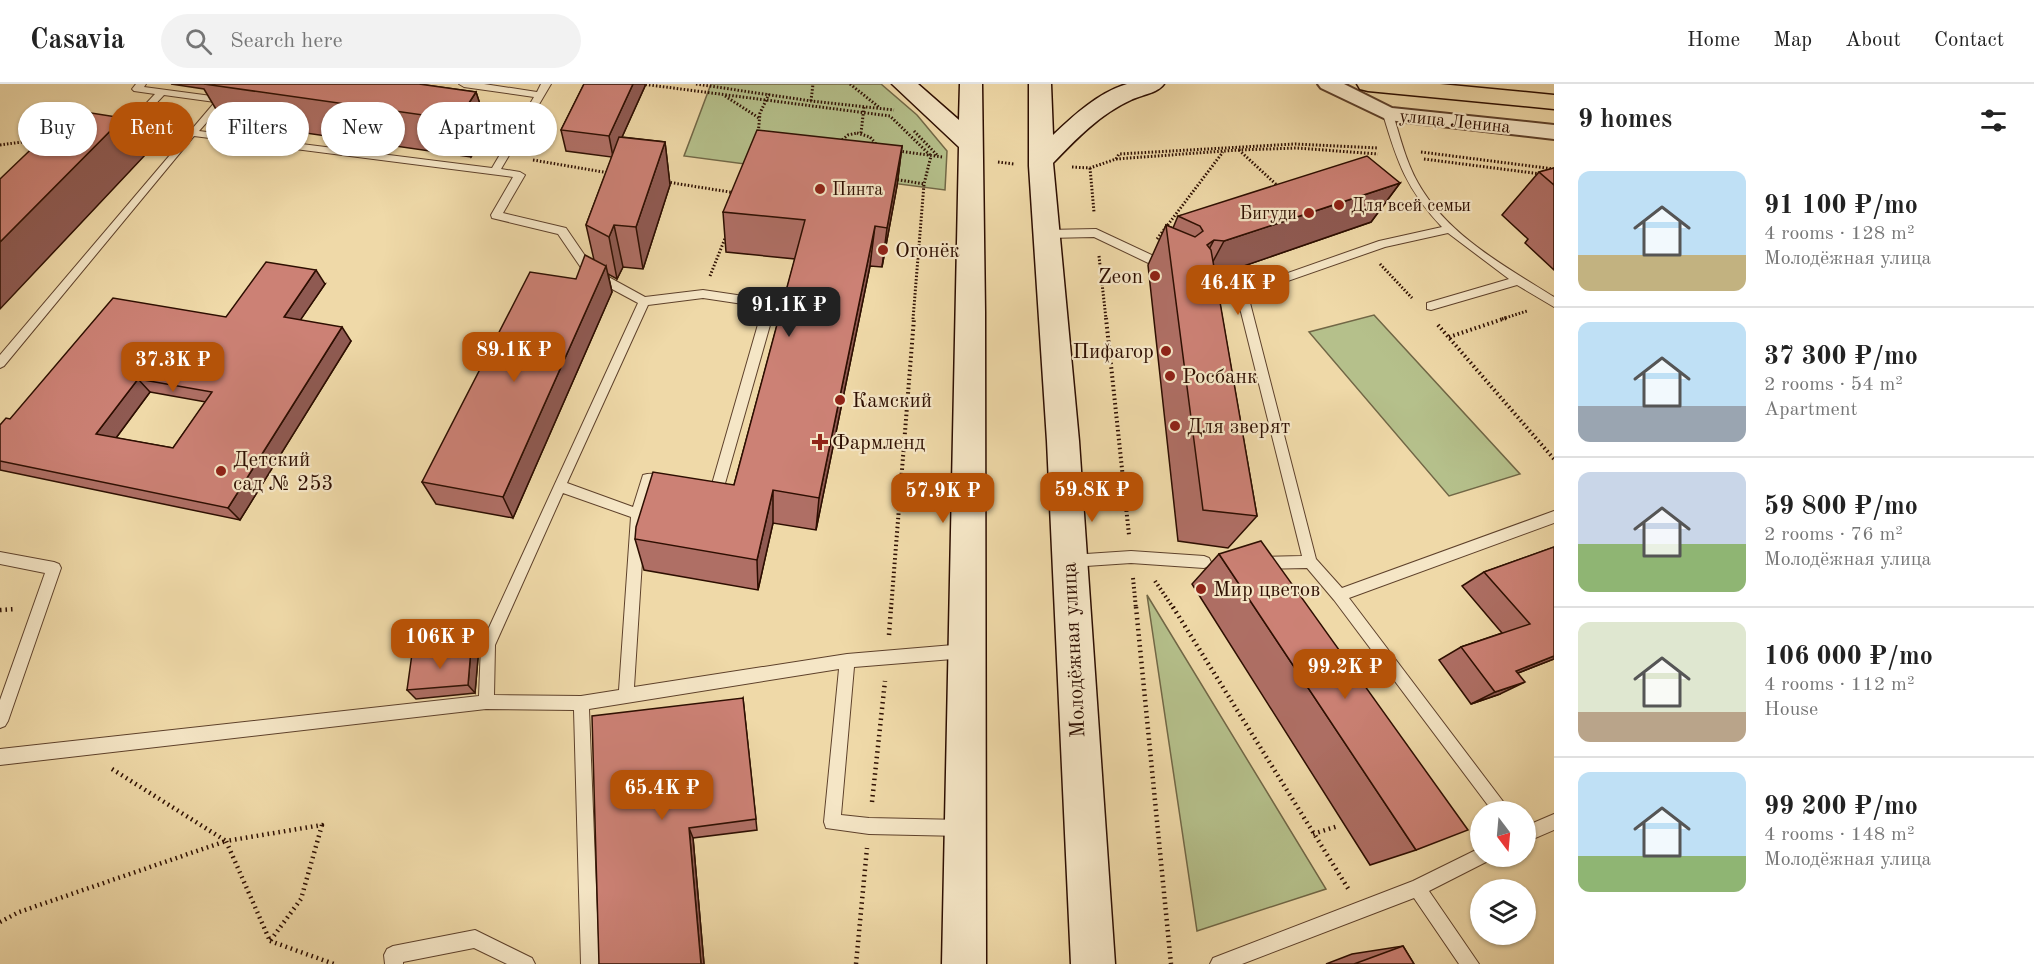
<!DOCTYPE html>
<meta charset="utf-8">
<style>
body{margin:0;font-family:"Old Standard TT",serif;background:#f2f2f2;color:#222;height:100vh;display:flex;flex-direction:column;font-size:22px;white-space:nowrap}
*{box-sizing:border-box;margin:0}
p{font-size:20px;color:#767676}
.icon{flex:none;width:33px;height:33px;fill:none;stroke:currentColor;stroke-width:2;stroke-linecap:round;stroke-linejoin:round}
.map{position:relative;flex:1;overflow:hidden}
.panel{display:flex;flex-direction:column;background:#fff;width:480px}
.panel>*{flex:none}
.hud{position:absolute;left:18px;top:18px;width:570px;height:54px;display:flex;gap:12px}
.needle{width:39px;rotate:164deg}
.tools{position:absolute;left:1470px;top:717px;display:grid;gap:12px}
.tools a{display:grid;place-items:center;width:66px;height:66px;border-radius:50%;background:#fff;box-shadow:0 2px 4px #0004;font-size:30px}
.price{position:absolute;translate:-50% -51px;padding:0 14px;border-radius:12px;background:#b45309;color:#fff;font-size:20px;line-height:39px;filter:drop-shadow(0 2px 3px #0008)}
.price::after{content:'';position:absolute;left:50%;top:36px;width:18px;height:14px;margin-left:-9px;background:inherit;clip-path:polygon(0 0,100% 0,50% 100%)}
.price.current{background:#222;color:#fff}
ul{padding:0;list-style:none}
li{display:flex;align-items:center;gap:18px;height:150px;padding:0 24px}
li+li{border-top:2px solid #e0e0e0}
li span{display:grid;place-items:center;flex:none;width:168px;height:120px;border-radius:12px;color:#555}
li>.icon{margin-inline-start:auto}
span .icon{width:72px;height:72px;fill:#fffc;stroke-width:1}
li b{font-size:26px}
h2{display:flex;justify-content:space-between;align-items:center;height:72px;padding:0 24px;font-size:26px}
.chip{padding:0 21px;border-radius:27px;background:#fff;box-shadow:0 2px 4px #0004;font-size:21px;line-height:54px}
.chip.current{background:#b45309;color:#fff}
header{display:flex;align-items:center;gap:36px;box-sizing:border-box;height:84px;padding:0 30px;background:#fff;border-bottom:2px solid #e0e0e0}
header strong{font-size:28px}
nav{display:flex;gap:33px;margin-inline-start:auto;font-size:21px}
.search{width:420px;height:54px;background:#f2f2f2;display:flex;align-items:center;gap:15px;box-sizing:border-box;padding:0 21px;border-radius:33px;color:#767676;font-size:22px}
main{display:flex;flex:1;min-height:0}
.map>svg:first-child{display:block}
</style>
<header>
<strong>Casavia</strong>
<div class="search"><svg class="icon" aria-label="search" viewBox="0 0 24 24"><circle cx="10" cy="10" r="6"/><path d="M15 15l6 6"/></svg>Search here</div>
<nav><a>Home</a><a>Map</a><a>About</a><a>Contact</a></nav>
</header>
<main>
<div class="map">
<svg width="1554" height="880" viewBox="0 0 1554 880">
<rect width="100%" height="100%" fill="#efd9a8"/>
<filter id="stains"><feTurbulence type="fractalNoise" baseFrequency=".00333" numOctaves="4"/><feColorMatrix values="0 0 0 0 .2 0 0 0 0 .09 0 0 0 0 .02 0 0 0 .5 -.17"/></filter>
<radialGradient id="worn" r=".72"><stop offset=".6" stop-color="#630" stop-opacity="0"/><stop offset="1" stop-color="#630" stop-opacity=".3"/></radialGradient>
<g fill="#b5c08b" stroke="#716746" stroke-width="1.5">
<polygon points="711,0 881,0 917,31 947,67 945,106 684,72"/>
<polygon points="1374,231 1520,390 1449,412 1309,248"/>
<polygon points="1147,511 1326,805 1197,847"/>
</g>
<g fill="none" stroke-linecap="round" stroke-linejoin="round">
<defs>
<g id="lane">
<path d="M136,0H146L144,3L219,13L231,0H241L199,47L492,84L534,13L464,3L459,0H484L537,8L541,0H551L501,85L520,88L525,91L503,129L566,144L594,185L645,213L703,206L770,216L776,220L722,410C715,412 708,410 701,408L699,404L701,400H712L763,223L703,214L648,221L567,399L633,423L643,391C652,388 665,391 674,394L676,398L674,402L669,403L653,401L645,430L634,603L847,570L965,560L970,562L972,567L970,572L965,574L854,583L841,731L869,734L962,736L968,738L970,744L968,750L962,752L869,750L826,744L824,738L839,585L589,625L599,880H581L574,626L486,625L0,681V665L479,612L481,561L638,219L586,191L558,150L492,134L491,131L513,93L194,52L4,282L0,284V271L215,18L164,11L131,46H125V42L155,10L134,7L132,5ZM563,409L631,433L619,606L581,612L494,611L495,561Z"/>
<path d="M1388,27L1393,30C1400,53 1406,78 1418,99C1447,151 1506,183 1554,213V223L1517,201L1431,226L1427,225V219L1509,195L1448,149L1385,163L1248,211L1316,475L1342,504L1554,427V439L1349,514L1511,728H1493L1334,516L1307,484L1258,485L1253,483L1251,479L1253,475L1258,473L1302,472L1237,212L1200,206L1194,202L1200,198L1242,205L1379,157L1442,143C1407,106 1397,78 1383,30Z"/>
<polygon points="1096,145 1171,180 1173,183 1167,187 1163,186 1094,153 1047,154 1042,150 1047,146"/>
<polygon points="1131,467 1204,472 1209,474 1211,478 1209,482 1204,484 1131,479 1071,483 1066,481 1064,477 1066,473 1071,471"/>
<polygon points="0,468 54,478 59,480 61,484 8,637 5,642 0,644 0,616 45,489 0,480"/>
<polygon points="1554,730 1554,746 1526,758 1526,742"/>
<polygon points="1480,764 1480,772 1488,772 1486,778 1429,807 1479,880 1459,880 1414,814 1242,880 1210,880 1213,874 1413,797"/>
<polygon points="475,846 532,874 535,880 507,880 474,864 403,878 403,880 385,880 384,871 387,865 393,862"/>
</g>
<polygon id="street" points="1318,0 1344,0 1392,24 1554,41 1554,55 1388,36 1321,4"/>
<g id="secondary">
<polygon points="892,0 918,0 959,36 960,0 982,0 985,228 986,880 942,880 959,63"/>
<path d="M1029,0H1051L1053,51C1073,32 1099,8 1127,0C1138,0 1153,0 1164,0C1158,9 1141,11 1131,16C1100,30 1076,55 1053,79L1079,357L1115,880H1071L1047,357L1029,82Z"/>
</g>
<polygon id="primary" points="1357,0 1440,0 1554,11 1554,25 1368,7 1360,5"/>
</defs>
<use href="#lane" stroke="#5e412b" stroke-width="2"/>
<use href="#street" stroke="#5e412b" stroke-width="4"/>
<use href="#secondary" stroke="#2d0e01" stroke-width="3"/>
<use href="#primary" stroke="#2d0e01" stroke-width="3"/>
<g stroke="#2d0e01" stroke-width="3" stroke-dasharray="1.5 2" stroke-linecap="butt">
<polyline points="642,0 890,32 930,71"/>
<polyline points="696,0 811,17 894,26"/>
<polyline points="850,0 880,24"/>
<polyline points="725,12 759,34"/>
<polyline points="811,17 813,0"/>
<polyline points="914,47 938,72"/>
<polygon points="857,49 870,53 876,60 873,67 859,70 845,66 842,56 848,51"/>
<polyline points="861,49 864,23"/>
<polyline points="758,51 760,29 769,10"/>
<polyline points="0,61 44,55"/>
<polyline points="1239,66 1280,104"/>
<polyline points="899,67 942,73"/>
<polyline points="1421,68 1554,85"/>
<polyline points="1116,75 1119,70 1295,60 1378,64"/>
<polyline points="1424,75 1541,90"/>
<polyline points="533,76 609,89"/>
<polyline points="998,78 1014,80"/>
<polyline points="1072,83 1090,84 1116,75 1238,66 1297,64 1378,70"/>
<polyline points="1090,84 1094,128"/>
<polyline points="894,95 924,100"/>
<polyline points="667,98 736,109"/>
<polyline points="1157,155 1223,68"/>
<polyline points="1099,172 1106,235"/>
<polyline points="1380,180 1412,214"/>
<polyline points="710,192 726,152"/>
<polyline points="913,235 924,100 931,72"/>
<polyline points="1502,235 1527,227"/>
</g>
<g stroke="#2d0e01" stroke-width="4" stroke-dasharray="1.5 3" stroke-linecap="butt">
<polyline points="1106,234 1129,451"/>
<polyline points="1438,241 1554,375"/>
<polyline points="1449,253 1506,234"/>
<polyline points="1133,494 1136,525"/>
<polyline points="1155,497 1174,525"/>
<polyline points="891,525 914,234"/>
</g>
<g stroke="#2d0e01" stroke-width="4.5" stroke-dasharray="1.5 4" stroke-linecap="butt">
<polyline points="1136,523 1171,880"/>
<polyline points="1173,523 1349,806"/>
<polyline points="0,526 16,525"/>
<polyline points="889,551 891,523"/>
<polyline points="112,685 226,757"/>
<polyline points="872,718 885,597"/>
<polygon points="322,741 301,815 270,857 226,757"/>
<polyline points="1313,750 1338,742"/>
<polyline points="0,838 19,828 226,757"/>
<polyline points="270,857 334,880"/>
<polyline points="856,880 867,764"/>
</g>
<use href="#lane" fill="#f5e6c6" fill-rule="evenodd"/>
<use href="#street" fill="#f5e6c6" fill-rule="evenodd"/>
<use href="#secondary" fill="#f5e6c6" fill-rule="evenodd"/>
<use href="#primary" fill="#efd9a8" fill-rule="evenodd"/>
</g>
<g fill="#af6f65" stroke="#2d0e01" stroke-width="1.5" fill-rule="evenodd">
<polygon points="171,0 418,0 476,8 488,45 471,73 223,37 204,5"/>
<polygon points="584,0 645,0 645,2 622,53 665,58 670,101 643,185 623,183 617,195 608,190 612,208 513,434 436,420 422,398 576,195 594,176 586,141 612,73 566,67 561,46"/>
<polygon points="902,62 897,102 882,183 870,182 816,446 773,439 758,506 644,486 635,455 734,401 795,175 726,168 723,128"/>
<polygon points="1554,84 1554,186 1525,159 1528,155 1502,131 1539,88"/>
<polygon points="1400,99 1371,138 1215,192 1257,432 1228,464 1178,457 1148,181 1166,141 1173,144 1178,132"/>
<path d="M325,200L300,236L351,257L240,436L0,386V341L10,335L226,233ZM150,308L206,318L173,364L116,354Z"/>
<polygon points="1554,463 1554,575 1518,589 1500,610 1471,620 1439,576 1461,563 1502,549 1462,502 1484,488"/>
<polygon points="1219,470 1416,766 1370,781 1192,500"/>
<polygon points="471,565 478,574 475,609 416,615 407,606"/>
<polygon points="743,614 757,746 693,754 704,880 599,880"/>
<polygon points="1403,862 1414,880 1326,880 1352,870"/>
</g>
<g fill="#8f5a52" stroke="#2d0e01" stroke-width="1.5">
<polygon points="633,0 645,0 645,2 613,73 609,52"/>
<polygon points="476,8 488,45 471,73 458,36"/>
<polygon points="123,34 147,69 0,225 0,158"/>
<polygon points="665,58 670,101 643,185 636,143"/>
<polygon points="902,62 897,102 882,183 887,144"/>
<polygon points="1400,99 1371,138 1203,196 1224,157"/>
<polygon points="614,141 623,183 617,195 609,153"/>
<polygon points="875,142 870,182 816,446 819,414"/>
<polygon points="1214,156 1193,195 1207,161"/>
<polygon points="606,182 612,208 513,434 503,413"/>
<polygon points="316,186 325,200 293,247 284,233"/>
<polygon points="342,243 351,257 240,436 228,424"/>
<polygon points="138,295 150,308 110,362 96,350"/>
<polygon points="773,406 773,439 758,506 757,476"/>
<polygon points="471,565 478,574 475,609 468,601"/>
<polygon points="1554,572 1554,575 1492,599 1516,587"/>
<polygon points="1525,598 1500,610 1471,620 1495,608"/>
<polygon points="689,744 693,754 704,880 701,880"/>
</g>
<g fill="#cc8175" stroke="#2d0e01" stroke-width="1.5" fill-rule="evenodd">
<polygon points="204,0 419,0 476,8 458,36"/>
<polygon points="584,0 633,0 609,52 561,46"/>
<polygon points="72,26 123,34 0,158 0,95"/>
<polygon points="757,46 902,62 887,144 875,142 819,414 773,406 757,476 635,455 636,443 653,388 734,401 805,136 723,128"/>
<polygon points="619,53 665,58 636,143 614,141 609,153 586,141"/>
<polygon points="1367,72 1400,99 1224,157 1214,156 1207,161 1211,166 1257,432 1203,426 1166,141 1195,153 1203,147 1200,142 1178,132"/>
<polygon points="1554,84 1554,101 1539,88"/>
<polygon points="585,171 606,182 503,413 422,398 530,188 576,195"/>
<path d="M266,178L316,186L284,233L342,243L228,424L0,377V341L6,334L10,335L113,214L226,233ZM138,295L212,308L173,364L96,350Z"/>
<polygon points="1261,457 1468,746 1416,766 1219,470"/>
<polygon points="1554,463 1554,572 1516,587 1525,598 1495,608 1461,563 1530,540 1484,488"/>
<polygon points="471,565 468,601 407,606 412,570"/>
<polygon points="743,614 756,735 689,744 701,880 599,880 592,632"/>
<polygon points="1403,862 1414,880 1354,880"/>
</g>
<g fill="#8f2418" stroke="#f5e6c6" stroke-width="2">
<circle cx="820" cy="105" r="6"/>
<circle cx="1339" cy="121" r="6"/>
<circle cx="1309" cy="129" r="6"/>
<circle cx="883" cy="166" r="6"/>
<circle cx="1155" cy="192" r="6"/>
<circle cx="1166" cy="267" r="6"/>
<circle cx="1170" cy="292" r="6"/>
<circle cx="840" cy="316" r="6"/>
<circle cx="1175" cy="342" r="6"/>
<path d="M817 349h6v6h6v6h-6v6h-6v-6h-6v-6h6z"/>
<circle cx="221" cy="387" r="6"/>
<circle cx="1201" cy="505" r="6"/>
</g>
<g text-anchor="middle" stroke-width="4.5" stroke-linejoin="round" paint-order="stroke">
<g font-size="18" fill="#2d0e01" stroke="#f5e6c6">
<text transform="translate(1455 37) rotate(6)" y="6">улица Ленина</text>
</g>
<g font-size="18" fill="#2d0e01" stroke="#f5e6c6" text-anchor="start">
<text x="832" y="111">Пинта</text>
<text x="1351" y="127">Для всей семьи</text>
<text x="1297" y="135" text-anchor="end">Бигуди</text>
</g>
<g font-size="21" fill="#2d0e01" stroke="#f5e6c6" text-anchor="start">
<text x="895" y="173">Огонёк</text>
<text x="1143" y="199" text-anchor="end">Zeon</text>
<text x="1154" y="274" text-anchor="end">Пифагор</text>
<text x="1182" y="299">Росбанк</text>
<text x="852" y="323">Камский</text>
<text x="1187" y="349">Для зверят</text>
<text x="832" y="365">Фармленд</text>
<text x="233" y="382">Детский<tspan x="233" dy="24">сад № 253</tspan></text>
<text x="1213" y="512">Мир цветов</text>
</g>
<g font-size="21" fill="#2d0e01" stroke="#f5e6c6">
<text transform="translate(1073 566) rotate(-93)" y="7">Молодёжная улица</text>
</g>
</g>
<rect width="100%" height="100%" filter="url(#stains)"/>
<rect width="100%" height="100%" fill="url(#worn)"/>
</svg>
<div class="tools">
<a><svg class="needle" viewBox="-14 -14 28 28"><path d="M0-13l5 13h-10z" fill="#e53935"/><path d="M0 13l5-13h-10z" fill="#767676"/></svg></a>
<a><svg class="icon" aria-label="layers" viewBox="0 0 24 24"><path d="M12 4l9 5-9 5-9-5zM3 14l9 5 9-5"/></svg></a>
</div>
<b class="price" style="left:1238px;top:232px">46.4K ₽</b>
<b class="price current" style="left:789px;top:254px">91.1K ₽</b>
<b class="price" style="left:514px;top:299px">89.1K ₽</b>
<b class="price" style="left:173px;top:309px">37.3K ₽</b>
<b class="price" style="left:1092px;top:439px">59.8K ₽</b>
<b class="price" style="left:943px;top:440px">57.9K ₽</b>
<b class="price" style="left:440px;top:586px">106K ₽</b>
<b class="price" style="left:1345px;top:616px">99.2K ₽</b>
<b class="price" style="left:662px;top:737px">65.4K ₽</b>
<div class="hud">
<a class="chip">Buy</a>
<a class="chip current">Rent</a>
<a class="chip">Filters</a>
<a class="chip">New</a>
<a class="chip">Apartment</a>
</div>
</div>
<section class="panel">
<h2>9 homes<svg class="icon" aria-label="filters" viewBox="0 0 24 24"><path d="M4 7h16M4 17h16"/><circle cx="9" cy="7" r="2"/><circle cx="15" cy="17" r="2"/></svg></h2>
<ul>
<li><span style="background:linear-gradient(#bfe0f5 70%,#c2b280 0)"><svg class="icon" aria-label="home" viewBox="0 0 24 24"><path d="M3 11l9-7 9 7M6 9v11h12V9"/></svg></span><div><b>91 100 ₽/mo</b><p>4 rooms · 128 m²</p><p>Молодёжная улица</p></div></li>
<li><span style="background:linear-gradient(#bfe0f5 70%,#9aa5b1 0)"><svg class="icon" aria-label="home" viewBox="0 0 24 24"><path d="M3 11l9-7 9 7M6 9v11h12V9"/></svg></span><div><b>37 300 ₽/mo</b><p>2 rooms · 54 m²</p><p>Apartment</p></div></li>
<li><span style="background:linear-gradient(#c9d6e8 60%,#8fb573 0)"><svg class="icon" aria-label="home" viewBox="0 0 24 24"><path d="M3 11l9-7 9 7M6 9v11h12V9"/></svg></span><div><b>59 800 ₽/mo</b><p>2 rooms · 76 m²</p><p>Молодёжная улица</p></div></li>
<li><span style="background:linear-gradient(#dfe7d0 75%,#b9a48a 0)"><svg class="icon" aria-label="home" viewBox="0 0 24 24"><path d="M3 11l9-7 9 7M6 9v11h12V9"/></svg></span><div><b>106 000 ₽/mo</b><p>4 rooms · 112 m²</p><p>House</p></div></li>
<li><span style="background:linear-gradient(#bfe0f5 70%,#8fb573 0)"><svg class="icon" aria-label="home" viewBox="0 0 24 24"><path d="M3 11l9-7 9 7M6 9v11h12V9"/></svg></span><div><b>99 200 ₽/mo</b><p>4 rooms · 148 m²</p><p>Молодёжная улица</p></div></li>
</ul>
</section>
</main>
